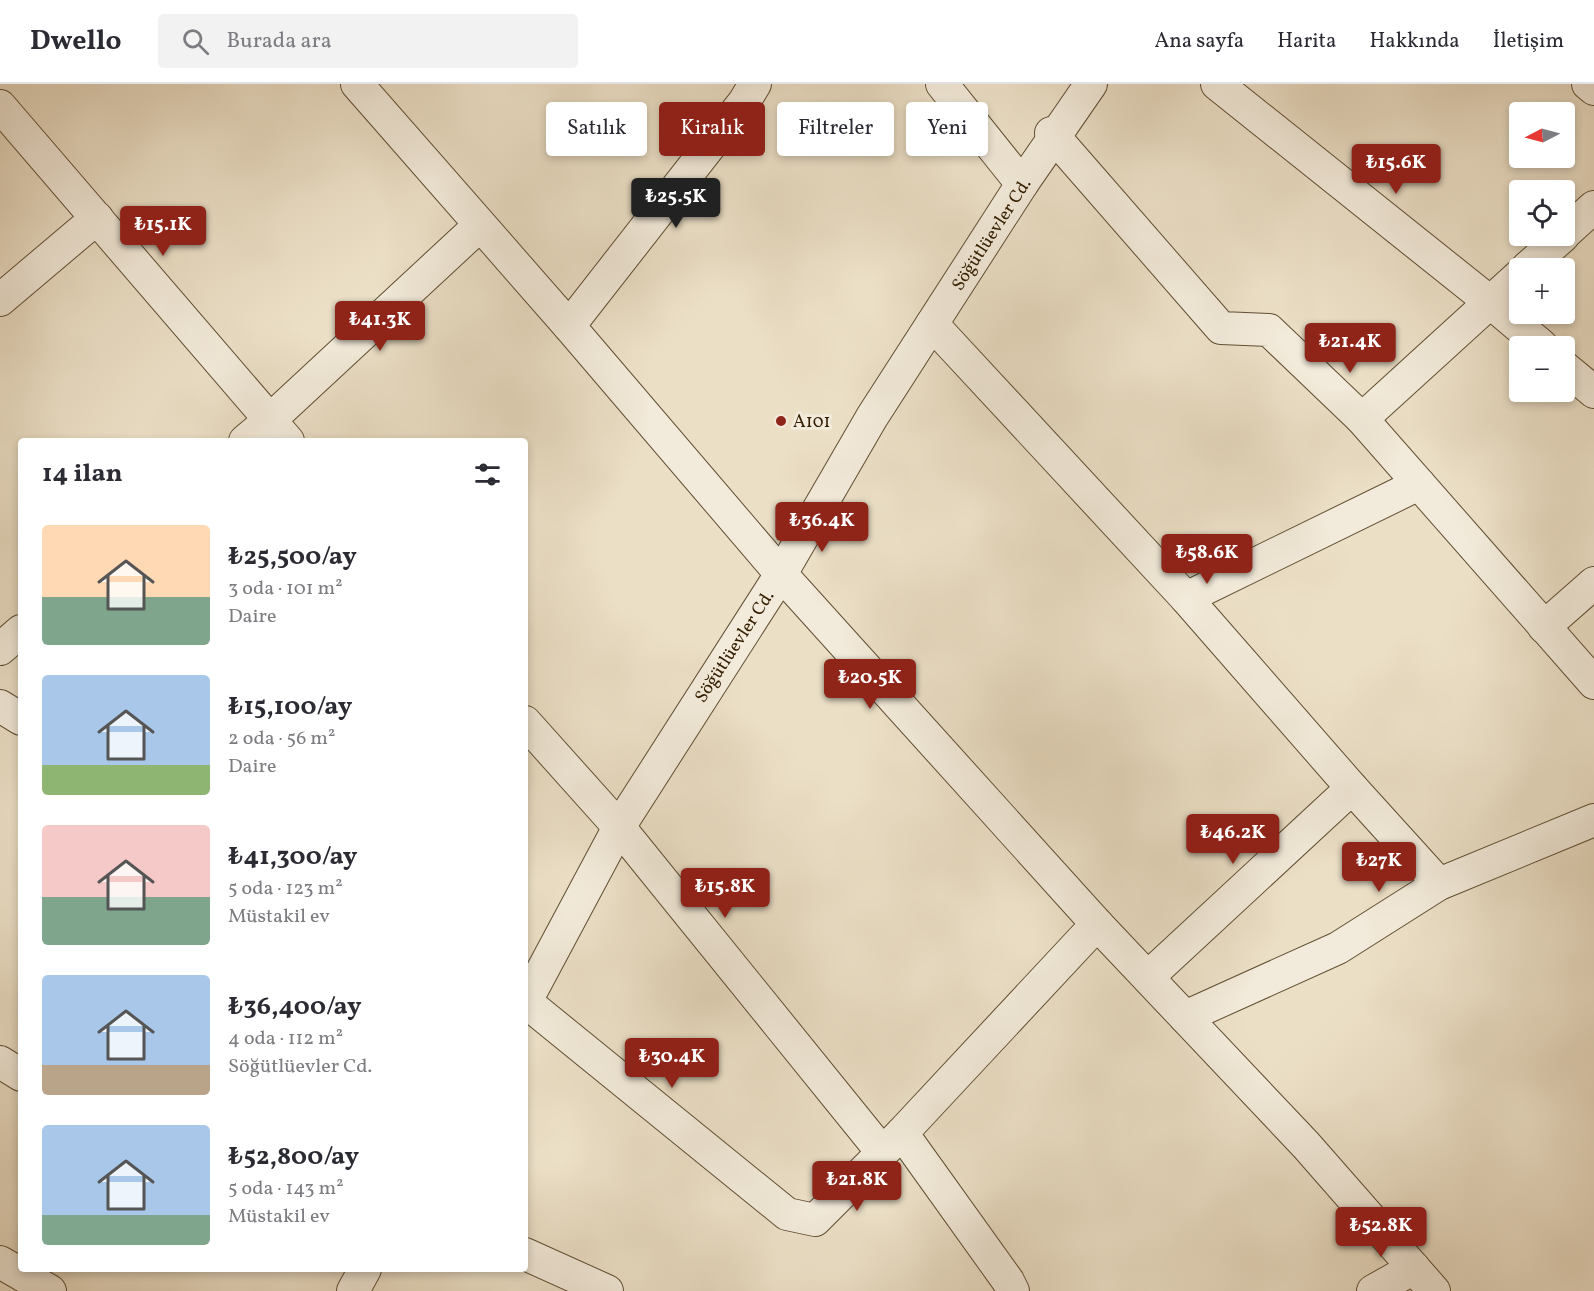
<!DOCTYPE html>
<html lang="tr">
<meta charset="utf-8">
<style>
body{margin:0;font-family:Vollkorn,serif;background:#f2f2f3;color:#2b2b33;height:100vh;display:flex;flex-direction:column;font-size:22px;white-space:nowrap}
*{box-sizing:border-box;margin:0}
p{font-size:20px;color:#7c7c81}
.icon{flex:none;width:33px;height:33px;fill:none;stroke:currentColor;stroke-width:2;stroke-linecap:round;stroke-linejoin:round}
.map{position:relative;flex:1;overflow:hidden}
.panel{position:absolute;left:18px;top:354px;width:510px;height:834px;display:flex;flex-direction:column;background:#fff;border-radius:6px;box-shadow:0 3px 9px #0003}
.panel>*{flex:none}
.banner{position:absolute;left:546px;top:18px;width:570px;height:54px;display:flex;gap:12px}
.needle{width:39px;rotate:264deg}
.tools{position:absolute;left:1509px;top:18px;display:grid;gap:12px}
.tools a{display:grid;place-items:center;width:66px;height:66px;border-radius:6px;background:#fff;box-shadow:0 3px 9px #0003;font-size:30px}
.price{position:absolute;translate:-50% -51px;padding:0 14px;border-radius:6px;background:#8f2418;color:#fff;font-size:20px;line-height:39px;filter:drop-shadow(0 2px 3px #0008)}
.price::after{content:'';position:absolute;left:50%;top:36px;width:18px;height:14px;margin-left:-9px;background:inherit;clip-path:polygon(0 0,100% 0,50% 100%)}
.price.active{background:#222;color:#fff}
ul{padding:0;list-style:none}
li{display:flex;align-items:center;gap:18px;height:150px;padding:0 24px}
li span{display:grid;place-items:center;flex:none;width:168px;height:120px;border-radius:6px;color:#555}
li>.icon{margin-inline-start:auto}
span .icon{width:72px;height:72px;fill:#fffc;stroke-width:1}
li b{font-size:26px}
h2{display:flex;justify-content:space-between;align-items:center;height:72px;padding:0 24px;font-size:26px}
.tag{padding:0 21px;border-radius:6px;background:#fff;box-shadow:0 3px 9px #0003;font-size:21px;line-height:54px}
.tag.active{background:#8f2418;color:#fff}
header{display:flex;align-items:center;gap:36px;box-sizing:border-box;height:84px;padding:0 30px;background:#fff;border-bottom:2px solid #e1e1e2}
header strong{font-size:28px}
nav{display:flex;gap:33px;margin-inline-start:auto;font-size:21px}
.search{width:420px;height:54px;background:#f2f2f3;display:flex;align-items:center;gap:15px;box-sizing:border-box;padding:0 21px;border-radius:6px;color:#7c7c81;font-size:22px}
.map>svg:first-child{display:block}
</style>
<header>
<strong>Dwello</strong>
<div class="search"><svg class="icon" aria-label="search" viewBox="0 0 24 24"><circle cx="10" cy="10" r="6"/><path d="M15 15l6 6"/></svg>Burada ara</div>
<nav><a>Ana sayfa</a><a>Harita</a><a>Hakkında</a><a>İletişim</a></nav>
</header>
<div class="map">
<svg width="1594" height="1207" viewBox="0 0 1594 1207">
<rect width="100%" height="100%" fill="#ebdfc6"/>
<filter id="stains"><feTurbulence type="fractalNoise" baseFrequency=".00333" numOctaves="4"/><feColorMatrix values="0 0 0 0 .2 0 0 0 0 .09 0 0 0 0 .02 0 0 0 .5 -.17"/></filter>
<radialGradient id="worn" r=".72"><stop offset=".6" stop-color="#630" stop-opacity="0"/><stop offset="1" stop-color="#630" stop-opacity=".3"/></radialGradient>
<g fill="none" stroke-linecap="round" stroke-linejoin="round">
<defs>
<g id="minor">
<polyline points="357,0 569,242 781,490 1097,840 1306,1061 1434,1207"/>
<polyline points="942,0 1022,100"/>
<polyline points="1217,0 1490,218 1542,262"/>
<polyline points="1588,0 1594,5"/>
<polyline points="0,22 288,357"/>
<polyline points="1051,49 1221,244 1269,246 1362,335 1594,599"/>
<polyline points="1564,150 1594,123"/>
<polyline points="1527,184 1563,152"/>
<polyline points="0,216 97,134"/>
<polyline points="932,240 1186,514 1352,704 1439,800"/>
<polyline points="569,242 744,18 755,0"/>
<polyline points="1564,283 1594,308"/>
<polyline points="1362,335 1520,191"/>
<polyline points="245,357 270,336 480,141"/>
<polyline points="1186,514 1419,400"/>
<polyline points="1544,543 1594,499"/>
<polyline points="0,565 21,547"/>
<polyline points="0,622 21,635"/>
<polyline points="525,638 619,743 882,1068"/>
<polyline points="1148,893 1352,704"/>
<polyline points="526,918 787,1130 815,1136 902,1049"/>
<polyline points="525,919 619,743 781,490 872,333 1022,100 1091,0"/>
<polyline points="1185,933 1338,864 1439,800 1594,736"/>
<polyline points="0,978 21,991"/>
<polyline points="525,1170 607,1207"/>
<polyline points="0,1178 50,1207"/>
<polyline points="353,1207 365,1185"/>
<polyline points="1013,1207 1008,1197 902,1049 1097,840"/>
<polyline points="1373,1207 1414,1184"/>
</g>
</defs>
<use href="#minor" stroke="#604e32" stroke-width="34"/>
<use href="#minor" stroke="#f2eada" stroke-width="32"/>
</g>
<circle fill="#8f2418" stroke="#f2eada" stroke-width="2" cx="781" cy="337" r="6"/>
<g text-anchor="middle" stroke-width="6" stroke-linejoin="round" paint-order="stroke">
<g font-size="18" fill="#321d00" stroke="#f2eada">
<text transform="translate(991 150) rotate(-57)" y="6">Söğütlüevler Cd.</text>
<text transform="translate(734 562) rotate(-57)" y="6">Söğütlüevler Cd.</text>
</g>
<g font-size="18" fill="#321d00" stroke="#f2eada" text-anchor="start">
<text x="793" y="343">A101</text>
</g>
</g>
<rect width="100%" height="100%" filter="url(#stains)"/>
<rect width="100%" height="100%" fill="url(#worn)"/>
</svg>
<div class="tools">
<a><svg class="needle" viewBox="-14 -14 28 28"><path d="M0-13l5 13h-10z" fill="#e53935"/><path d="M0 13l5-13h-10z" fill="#7c7c81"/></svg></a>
<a><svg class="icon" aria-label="locate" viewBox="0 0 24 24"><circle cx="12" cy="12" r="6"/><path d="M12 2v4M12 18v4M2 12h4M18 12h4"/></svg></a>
<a>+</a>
<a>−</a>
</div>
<b class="price" style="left:1396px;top:111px">₺15.6K</b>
<b class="price active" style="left:676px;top:145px">₺25.5K</b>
<b class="price" style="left:163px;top:173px">₺15.1K</b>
<b class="price" style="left:380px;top:268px">₺41.3K</b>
<b class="price" style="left:1350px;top:290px">₺21.4K</b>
<b class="price" style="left:822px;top:469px">₺36.4K</b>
<b class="price" style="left:1207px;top:501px">₺58.6K</b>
<b class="price" style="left:870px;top:626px">₺20.5K</b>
<b class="price" style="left:1233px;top:781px">₺46.2K</b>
<b class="price" style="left:1379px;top:809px">₺27K</b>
<b class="price" style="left:725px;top:835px">₺15.8K</b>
<b class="price" style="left:672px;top:1005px">₺30.4K</b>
<b class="price" style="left:857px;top:1128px">₺21.8K</b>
<b class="price" style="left:1381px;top:1174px">₺52.8K</b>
<div class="banner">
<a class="tag">Satılık</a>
<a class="tag active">Kiralık</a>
<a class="tag">Filtreler</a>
<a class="tag">Yeni</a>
</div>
<section class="panel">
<h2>14 ilan<svg class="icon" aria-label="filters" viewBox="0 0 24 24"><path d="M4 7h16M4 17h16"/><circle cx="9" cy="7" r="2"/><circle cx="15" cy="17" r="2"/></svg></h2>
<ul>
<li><span style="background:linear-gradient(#ffd9b3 60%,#7fa58c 0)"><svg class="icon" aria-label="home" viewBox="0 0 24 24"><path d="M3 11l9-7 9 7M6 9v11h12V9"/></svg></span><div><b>₺25,500/ay</b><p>3 oda · 101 m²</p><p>Daire</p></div></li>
<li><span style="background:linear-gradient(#a9c7e8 75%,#8fb573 0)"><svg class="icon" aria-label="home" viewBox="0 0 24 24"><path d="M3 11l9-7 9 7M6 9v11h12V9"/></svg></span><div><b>₺15,100/ay</b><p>2 oda · 56 m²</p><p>Daire</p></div></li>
<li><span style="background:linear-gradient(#f6c9c9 60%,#7fa58c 0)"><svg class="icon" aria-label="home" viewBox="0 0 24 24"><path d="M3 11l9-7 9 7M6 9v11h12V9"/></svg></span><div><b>₺41,300/ay</b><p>5 oda · 123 m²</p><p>Müstakil ev</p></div></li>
<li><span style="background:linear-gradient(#a9c7e8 75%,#b9a48a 0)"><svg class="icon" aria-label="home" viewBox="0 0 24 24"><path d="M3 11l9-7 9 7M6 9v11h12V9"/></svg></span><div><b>₺36,400/ay</b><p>4 oda · 112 m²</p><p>Söğütlüevler Cd.</p></div></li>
<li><span style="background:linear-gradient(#a9c7e8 75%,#7fa58c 0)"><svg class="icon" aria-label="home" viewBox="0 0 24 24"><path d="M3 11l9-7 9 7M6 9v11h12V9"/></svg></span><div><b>₺52,800/ay</b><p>5 oda · 143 m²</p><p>Müstakil ev</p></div></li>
</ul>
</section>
</div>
